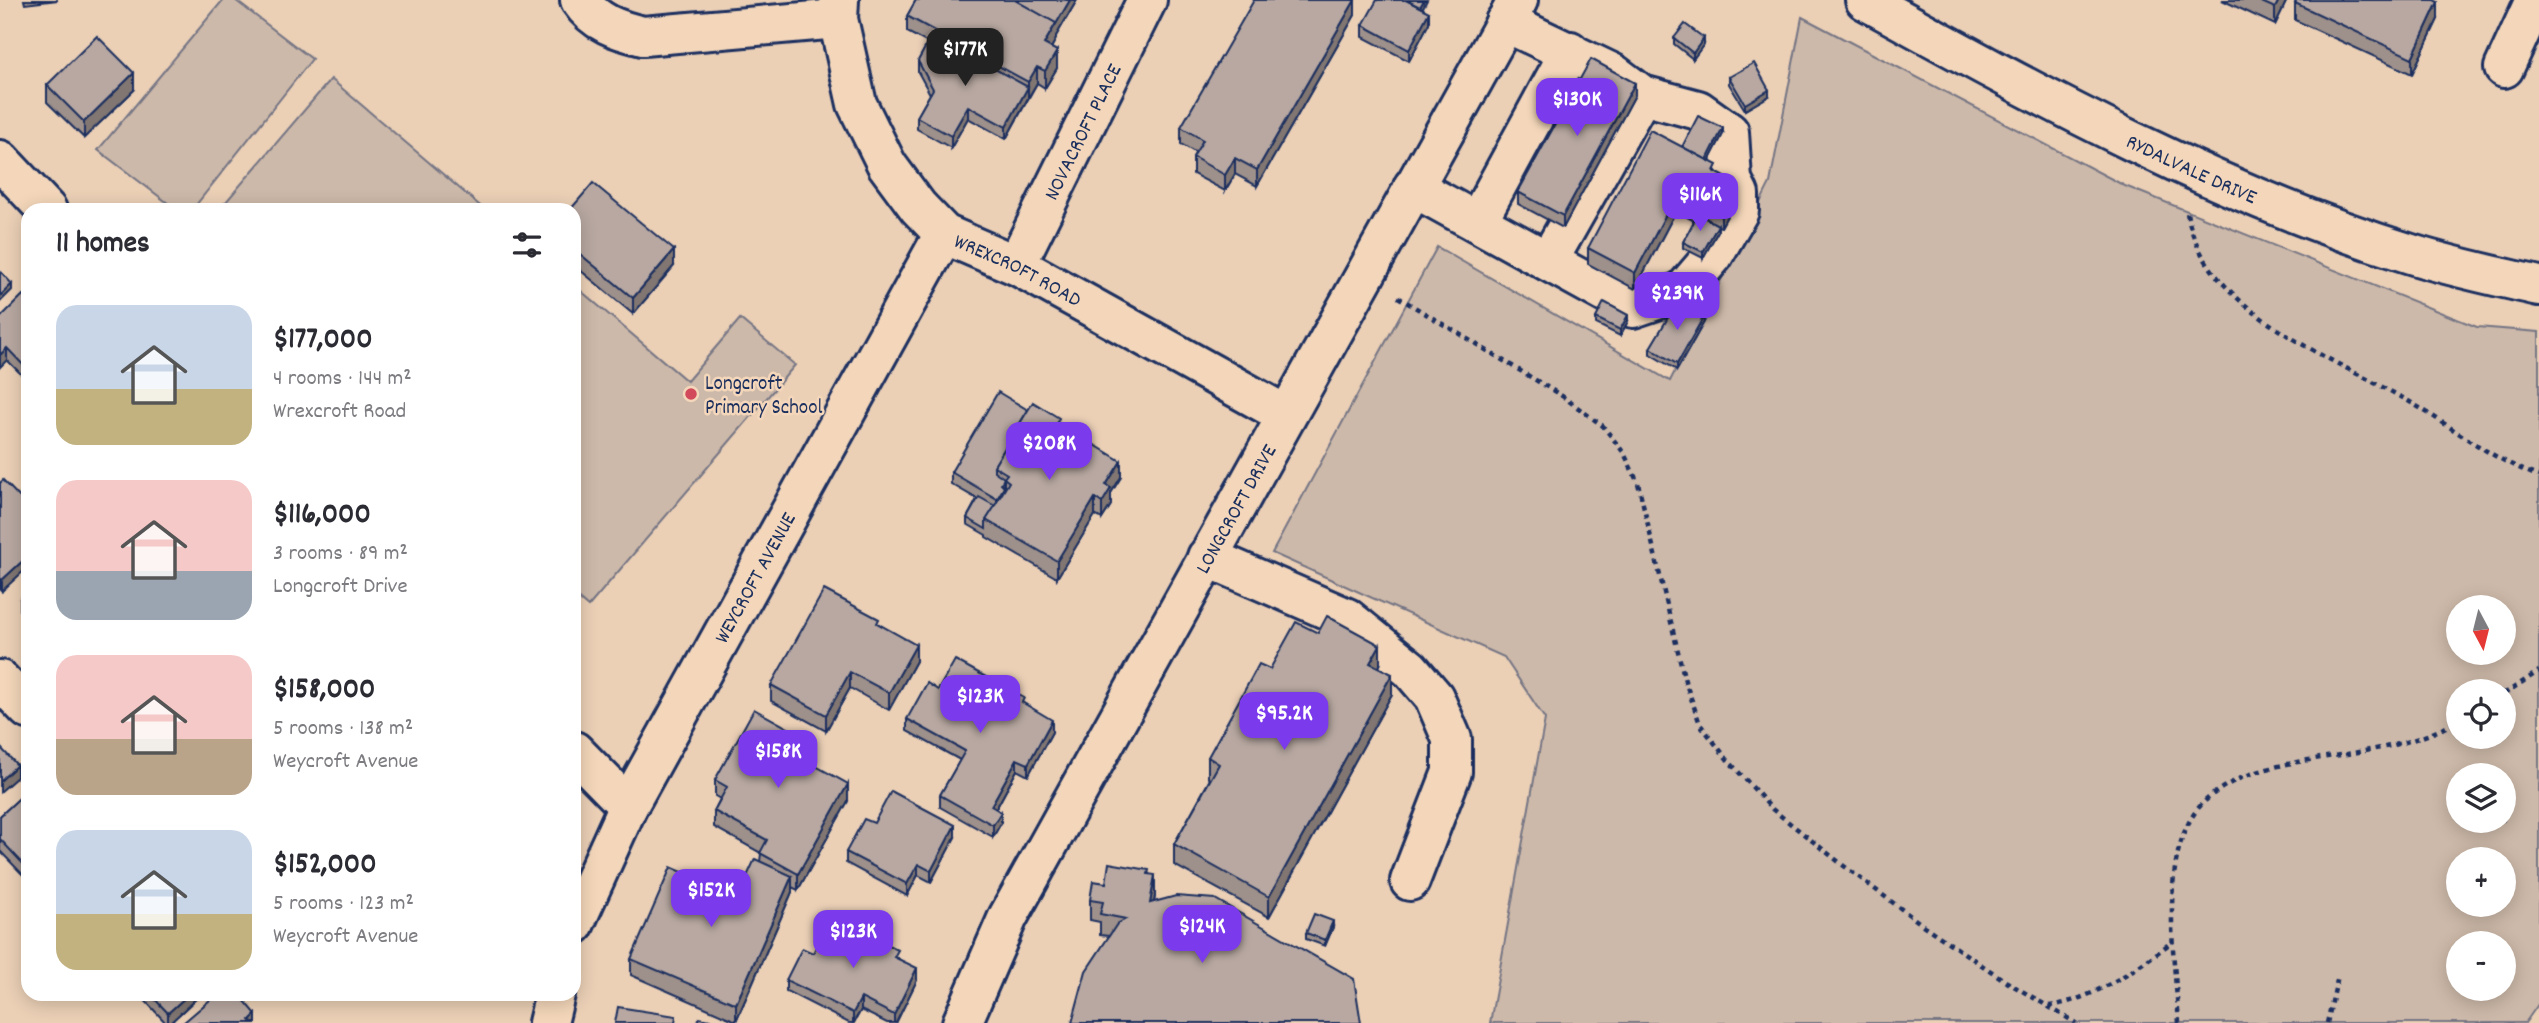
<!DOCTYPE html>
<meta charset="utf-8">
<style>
body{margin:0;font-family:Dekko,sans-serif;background:#f2f2f3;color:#2b2b33;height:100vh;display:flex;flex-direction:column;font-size:26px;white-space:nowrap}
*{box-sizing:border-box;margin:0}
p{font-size:23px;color:#7c7c81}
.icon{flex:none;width:38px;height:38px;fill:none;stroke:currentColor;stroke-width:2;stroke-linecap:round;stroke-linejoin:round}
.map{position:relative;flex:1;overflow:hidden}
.side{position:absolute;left:21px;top:203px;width:560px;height:798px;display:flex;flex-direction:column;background:#fff;border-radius:21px;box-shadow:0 4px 18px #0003}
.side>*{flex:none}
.needle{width:46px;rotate:173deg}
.fabs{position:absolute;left:2446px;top:595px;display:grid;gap:14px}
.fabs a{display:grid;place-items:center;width:70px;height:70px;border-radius:50%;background:#fff;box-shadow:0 4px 18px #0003;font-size:35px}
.price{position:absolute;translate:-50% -60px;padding:0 16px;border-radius:14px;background:#7c3aed;color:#fff;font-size:23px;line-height:46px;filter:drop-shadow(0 2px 4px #0008)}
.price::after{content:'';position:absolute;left:50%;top:42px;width:21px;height:16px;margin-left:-10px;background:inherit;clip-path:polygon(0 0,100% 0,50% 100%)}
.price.selected{background:#222;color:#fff}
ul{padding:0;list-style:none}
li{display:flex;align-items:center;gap:21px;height:175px;padding:0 35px}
li span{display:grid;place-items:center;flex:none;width:196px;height:140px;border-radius:21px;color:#555}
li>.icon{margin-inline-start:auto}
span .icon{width:84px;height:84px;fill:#fffc;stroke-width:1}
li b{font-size:30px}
h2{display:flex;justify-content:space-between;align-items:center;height:84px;padding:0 35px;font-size:30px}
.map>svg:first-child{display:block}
</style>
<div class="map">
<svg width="2539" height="1023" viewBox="0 0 2539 1023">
<rect width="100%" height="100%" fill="#ebd0b6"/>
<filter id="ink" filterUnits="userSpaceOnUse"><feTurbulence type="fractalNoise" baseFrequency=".0143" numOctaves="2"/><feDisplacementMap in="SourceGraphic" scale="14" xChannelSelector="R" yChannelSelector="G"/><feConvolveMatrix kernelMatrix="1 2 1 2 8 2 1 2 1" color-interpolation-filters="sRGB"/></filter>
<g filter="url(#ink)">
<g fill="#cdb9a9" stroke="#747484" stroke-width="2" fill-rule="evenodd">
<polygon points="223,0 235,0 312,59 192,210 177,210 98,150"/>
<path d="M1802,17L2125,186L2477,327L2539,332V1003L2525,1023H1490L1545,719L1504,657L1272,553L1437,247L1670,381L1770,183ZM2459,607H2504V653H2459ZM2459,691H2504V737H2459ZM2459,775H2504V821H2459ZM2459,859H2504V905H2459ZM2459,943H2504V989H2459Z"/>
<polygon points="331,79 485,210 219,210"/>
<polygon points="574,285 687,381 740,319 795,365 588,607 574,595"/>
</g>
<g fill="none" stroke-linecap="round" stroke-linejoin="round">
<defs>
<g id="minor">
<path d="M580,0C595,23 618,30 643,36L838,19"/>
<path id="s1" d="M839,0L838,19L857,104L887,165L918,207L944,234L1016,265L1286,415"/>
<path id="s2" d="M1865,0C2041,97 2218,194 2411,254C2452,267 2496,276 2539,286"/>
<polyline points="2504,68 2535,0"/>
<polyline points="0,160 47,210"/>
<polyline points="1413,187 1633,308 1683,291 1713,256 1739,211 1739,194 1732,180 1729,132 1698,110 1642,95 1614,74 1505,22"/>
<polyline points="1477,222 1570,51"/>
<polyline points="1548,261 1642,95"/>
<path id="s3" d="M1016,265L1147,0"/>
<polyline points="1207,557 1347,618 1410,669 1434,697 1452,739 1452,772 1410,881"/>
<polyline points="0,680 28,709"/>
<polyline points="574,751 628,806"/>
<path id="s4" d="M574,925L628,806L944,234"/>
<polyline points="548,1023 555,994"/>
<path id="s5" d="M962,1023L1008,917L1518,0"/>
</g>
</defs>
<use href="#minor" stroke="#1b2f5e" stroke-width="44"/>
<g stroke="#1b2f5e" stroke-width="4.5" stroke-dasharray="5 5" stroke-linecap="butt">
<path d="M2187,213C2206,315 2336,358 2415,405C2455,429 2494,461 2539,476"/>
<polyline points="1398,297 1562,396 1603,426 1624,453 1638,483 1685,681 1700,724 1727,759 1772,809 1844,866 1924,926 2007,982 2076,1023"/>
<polyline points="2504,694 2539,671"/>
<path d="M2049,1006C2093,1000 2138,968 2173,941"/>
<path d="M2179,1023C2175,963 2156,848 2204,802C2236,771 2285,764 2327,757C2372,750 2418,744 2459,720"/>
<polyline points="2327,1023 2338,976"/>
</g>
<use href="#minor" stroke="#f4d7ba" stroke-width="38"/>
</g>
<g fill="#9e908a" stroke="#1b2f5e" stroke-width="2">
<polygon points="24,0 58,0 25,4"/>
<polygon points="916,0 1077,0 1056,36 1056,39 1051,48 1057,68 1045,88 1037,83 1006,139 968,118 951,148 917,129 917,117 930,94 918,72 918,61 928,43 907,32 907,16"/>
<polygon points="1355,0 1355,15 1257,186 1235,174 1225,191 1193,174 1193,157 1196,153 1181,144 1181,127"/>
<polygon points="2222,0 2287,0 2275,25"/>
<polygon points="2295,3 2438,19 2412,74 2295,20"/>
<polygon points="1422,8 1429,23 1409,61 1363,37 1363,25"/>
<polygon points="1674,38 1704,44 1693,59 1674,44"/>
<polygon points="1729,77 1769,96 1745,110 1729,84"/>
<polygon points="47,85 134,90 84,138 47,102"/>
<polygon points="1635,95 1563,228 1518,204 1518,192"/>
<polygon points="1723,134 1709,161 1736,199 1721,227 1718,226 1718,231 1703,258 1683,248 1683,242 1694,221 1676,211 1635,289 1588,264 1588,248 1682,147"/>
<polygon points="574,210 674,266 633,314 574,265"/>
<polygon points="28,300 28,381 7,360 0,318"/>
<polygon points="1596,318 1628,321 1620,336 1596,324"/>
<polygon points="1704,322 1677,370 1650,354 1650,348"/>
<polygon points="1028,410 1059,424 1121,477 1111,493 1111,505 1102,519 1095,515 1057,578 986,537 986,535 967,524 967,518 977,499 951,484 951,472"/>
<polygon points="0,483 28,506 2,591 0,589"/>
<polygon points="28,590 28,619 20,610 20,599"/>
<polygon points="879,624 916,661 889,710 850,688 826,731 771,701 771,685"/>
<polygon points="1380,665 1379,667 1392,694 1269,917 1174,865 1174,844 1210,779 1208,778 1208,757"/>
<polygon points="938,690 1024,704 1052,732 1028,776 1017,770 996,809 1001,823 993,837 940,807 940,795 960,760 907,731 907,719"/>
<polygon points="815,760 812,764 848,801 798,890 792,887 792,892 736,1021 631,975 631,959 738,896 760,862 761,853 714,827 714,811 720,799 715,796 715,780"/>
<polygon points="28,790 28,880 0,851 0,816"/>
<polygon points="874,823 955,837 931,882 918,875 907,896 846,863 846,852"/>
<polygon points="1149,874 1155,896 1154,902 1109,936 1100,935 1100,922 1090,920 1090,900 1106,883"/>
<polygon points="1333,927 1325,946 1306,939 1306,933"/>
<polygon points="813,953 898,958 917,980 896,1023 887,1023 861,1010 854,1023 849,1023 786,991 786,980"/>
<polygon points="139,994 201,994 170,1023 166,1023"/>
</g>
<g fill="#817671" stroke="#1b2f5e" stroke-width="2">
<polygon points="1070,0 1077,0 1056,36 1056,39 1044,61 1044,44"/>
<polygon points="1355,0 1355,15 1257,186 1257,170"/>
<polygon points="1424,0 1427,0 1419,15 1419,9"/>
<polygon points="2279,0 2287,0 2275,25 2275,8"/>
<polygon points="2438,2 2438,19 2412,74 2412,58"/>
<polygon points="1429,12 1429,23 1409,61 1409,50"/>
<polygon points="1704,38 1704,44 1693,59 1693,53"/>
<polygon points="1057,51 1057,68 1045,88 1045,71"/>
<polygon points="1037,67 1037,83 1028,98 1028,82"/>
<polygon points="134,73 134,90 84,138 84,122"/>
<polygon points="1635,83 1635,95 1563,228 1563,216"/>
<polygon points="1028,87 1028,98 1006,139 1006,127"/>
<polygon points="1769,90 1769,96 1745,110 1745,104"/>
<polygon points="968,106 968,118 951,148 951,136"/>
<polygon points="1723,128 1723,134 1706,167 1706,161"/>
<polygon points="1235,158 1235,174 1225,191 1225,175"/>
<polygon points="1736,183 1736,199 1721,227 1721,210"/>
<polygon points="1676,195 1676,211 1635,289 1635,273"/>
<polygon points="1699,199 1699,216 1695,221 1695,204"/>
<polygon points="1718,225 1718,231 1703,258 1703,252"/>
<polygon points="674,250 674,266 633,314 633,298"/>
<polygon points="12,284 12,290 0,302 0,296"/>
<polygon points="1628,315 1628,321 1620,336 1620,330"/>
<polygon points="1704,316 1704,322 1677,370 1677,364"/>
<polygon points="7,348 7,360 0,367 0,355"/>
<polygon points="1121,461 1121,477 1111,493 1111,505 1102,519 1102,503 1106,485"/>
<polygon points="1004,479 1004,498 997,510 997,499 1001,484"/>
<polygon points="1095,498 1095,515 1057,578 1057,561"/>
<polygon points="28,556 28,567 2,591 2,580"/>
<polygon points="916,645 916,661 889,710 889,693"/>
<polygon points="1380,645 1380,665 1370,683 1370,663"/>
<polygon points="850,672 850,688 826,731 826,715"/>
<polygon points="1392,674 1392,694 1269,917 1269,897"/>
<polygon points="1052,720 1052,732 1028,776 1028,764"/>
<polygon points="815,743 815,760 805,777 805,760"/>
<polygon points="1017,759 1017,770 991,818 991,806"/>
<polygon points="17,765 17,777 0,792 0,781"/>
<polygon points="848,784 848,801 798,890 798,874"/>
<polygon points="1001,812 1001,823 993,837 993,825"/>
<polygon points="955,825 955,837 931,882 931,871"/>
<polygon points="918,864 918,875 907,896 907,884"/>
<polygon points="1155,875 1155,896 1150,924 1150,903"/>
<polygon points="792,876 792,892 736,1021 736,1004"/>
<polygon points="1333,921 1333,927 1325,946 1325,940"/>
<polygon points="917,968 917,980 896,1023 894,1023 894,1015"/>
<polygon points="189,994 201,994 170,1023 168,1023 168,1013"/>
<polygon points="861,998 861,1010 853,1023 853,1013"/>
<polygon points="256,1014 256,1023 250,1023 250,1020"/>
</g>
<g fill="#b8a8a1" stroke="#1b2f5e" stroke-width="2">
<polygon points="916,0 1015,0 1056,23 1044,44 1057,51 1045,71 1037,67 1028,82 907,16"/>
<polygon points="1015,0 1070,0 1056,24 1056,23"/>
<polygon points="1254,0 1355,0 1257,170 1235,158 1225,175 1193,157 1203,140 1181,127"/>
<polygon points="1377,0 1406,0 1429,12 1409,50 1363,25"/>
<polygon points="1406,0 1424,0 1420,7"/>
<polygon points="2257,0 2279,0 2275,8"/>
<polygon points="2297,0 2434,0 2438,2 2412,58 2295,3"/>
<polygon points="1685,24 1704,38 1693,53 1674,38"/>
<polygon points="932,35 1028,87 1006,127 968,106 951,136 917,117 933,89 918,61"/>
<polygon points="97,36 134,73 84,122 47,85"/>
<polygon points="1591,59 1635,83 1563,216 1518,192"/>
<polygon points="1754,63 1769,90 1745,104 1729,77"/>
<polygon points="1698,116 1723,128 1707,160 1682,147"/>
<polygon points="1650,130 1717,165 1714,171 1736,183 1721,210 1699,199 1695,204 1676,195 1635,273 1588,248"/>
<polygon points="593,183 674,250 633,298 574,249 574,210 570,210"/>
<polygon points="1698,214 1718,225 1703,252 1683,242"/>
<polygon points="1,272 12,284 0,296 0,273"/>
<polygon points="23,295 28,300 28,370 7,348 0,355 0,318"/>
<polygon points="1678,301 1704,316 1677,364 1650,348"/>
<polygon points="1604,302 1628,315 1620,330 1596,318"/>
<polygon points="998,392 1028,410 994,466 994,471 1004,478 1001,484 1004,487 997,499 951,472"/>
<polygon points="1033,402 1059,418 1057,422 1121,461 1106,485 1111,488 1102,503 1095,498 1057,561 986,520 1009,482 1004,478 1007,474 994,466"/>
<polygon points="3,480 28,506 28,556 2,580 0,578 0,483"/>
<polygon points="979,497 995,506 986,520 986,529 967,518"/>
<polygon points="28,590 28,607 20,599"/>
<polygon points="824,590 879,619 877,623 916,645 889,693 850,672 826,715 771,685"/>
<polygon points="1327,616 1380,645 1370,663 1392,674 1269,897 1174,844 1219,764 1208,757 1259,664 1270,669 1296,622 1318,633"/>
<polygon points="955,660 1024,698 1022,702 1052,720 1028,764 1017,759 991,806 1001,812 993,825 940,795 965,751 907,719 927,683 938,690"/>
<polygon points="754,709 815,743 805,760 848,784 798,874 760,853 767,840 714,811 727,787 715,780"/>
<polygon points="0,747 17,765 0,781"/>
<polygon points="28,790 28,869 0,839 0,816"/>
<polygon points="891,791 955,825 931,871 918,864 907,884 846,852 864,819 874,823"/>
<polygon points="755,859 792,876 736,1004 631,959 671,867 738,896"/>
<polygon points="1109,863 1149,870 1148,874 1155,875 1150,903 1176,896 1215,899 1354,979 1361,1023 1072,1023 1086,971 1117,924 1126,919 1100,914 1103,902 1090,900 1093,881 1106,883"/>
<polygon points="1314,914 1333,921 1325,940 1306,933"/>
<polygon points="832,917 898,950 894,957 917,968 894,1015 861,998 853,1013 786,980 802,948 813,953"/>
<polygon points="150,994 189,994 168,1013"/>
<polygon points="217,994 239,994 256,1014 250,1020 253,1023 183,1023"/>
<polygon points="618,1007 676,1016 675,1023 615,1023"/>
<polygon points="699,1018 728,1023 698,1023"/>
</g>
</g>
<circle fill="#d1495b" stroke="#f4d7ba" stroke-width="2.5" cx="691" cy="394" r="7"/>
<g text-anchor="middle" stroke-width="5" stroke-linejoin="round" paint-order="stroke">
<g font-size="21" fill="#1b2f5e" stroke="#f4d7ba">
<text dy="7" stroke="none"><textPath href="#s3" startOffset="149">NOVACROFT PLACE</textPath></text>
<text dy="7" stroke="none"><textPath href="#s2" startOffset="368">RYDALVALE DRIVE</textPath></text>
<text dy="7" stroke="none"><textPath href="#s1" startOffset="346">WREXCROFT ROAD</textPath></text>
<text dy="7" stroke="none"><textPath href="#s5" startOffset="583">LONGCROFT DRIVE</textPath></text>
<text dy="7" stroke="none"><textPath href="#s4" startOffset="392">WEYCROFT AVENUE</textPath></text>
</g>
<g font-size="21" fill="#1b2f5e" stroke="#f4d7ba" text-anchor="start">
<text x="705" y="389">Longcroft<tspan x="705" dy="24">Primary School</tspan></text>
</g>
</g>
</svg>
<div class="fabs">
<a><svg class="needle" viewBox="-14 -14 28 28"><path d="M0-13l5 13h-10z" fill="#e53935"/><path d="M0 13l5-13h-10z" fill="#7c7c81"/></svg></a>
<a><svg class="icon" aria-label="locate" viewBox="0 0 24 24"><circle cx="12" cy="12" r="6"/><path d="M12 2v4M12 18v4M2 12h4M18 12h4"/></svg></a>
<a><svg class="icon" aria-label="layers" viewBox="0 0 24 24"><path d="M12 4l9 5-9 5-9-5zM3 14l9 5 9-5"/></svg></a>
<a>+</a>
<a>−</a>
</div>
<b class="price selected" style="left:965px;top:88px">$177K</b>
<b class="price" style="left:1577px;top:138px">$130K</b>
<b class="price" style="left:1700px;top:233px">$116K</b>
<b class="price" style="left:1677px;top:332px">$239K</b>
<b class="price" style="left:1049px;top:482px">$208K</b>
<b class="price" style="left:980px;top:735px">$123K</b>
<b class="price" style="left:1284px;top:752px">$95.2K</b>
<b class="price" style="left:778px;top:790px">$158K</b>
<b class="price" style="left:711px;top:929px">$152K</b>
<b class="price" style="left:1202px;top:965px">$124K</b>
<b class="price" style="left:853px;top:970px">$123K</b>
<section class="side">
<h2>11 homes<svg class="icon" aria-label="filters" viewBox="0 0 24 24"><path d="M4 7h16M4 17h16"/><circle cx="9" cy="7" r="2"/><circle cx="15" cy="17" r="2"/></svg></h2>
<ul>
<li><span style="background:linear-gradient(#c9d6e8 60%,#c2b280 0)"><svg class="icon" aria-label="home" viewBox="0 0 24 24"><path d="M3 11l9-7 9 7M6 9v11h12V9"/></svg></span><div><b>$177,000</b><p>4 rooms · 144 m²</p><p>Wrexcroft Road</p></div></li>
<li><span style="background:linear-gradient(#f6c9c9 65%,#9aa5b1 0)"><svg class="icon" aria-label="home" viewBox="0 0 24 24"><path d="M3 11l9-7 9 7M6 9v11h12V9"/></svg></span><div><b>$116,000</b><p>3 rooms · 89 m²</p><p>Longcroft Drive</p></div></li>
<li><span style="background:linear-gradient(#f6c9c9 60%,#b9a48a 0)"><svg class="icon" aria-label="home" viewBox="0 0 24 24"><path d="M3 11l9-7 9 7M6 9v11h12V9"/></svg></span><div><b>$158,000</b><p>5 rooms · 138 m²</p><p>Weycroft Avenue</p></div></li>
<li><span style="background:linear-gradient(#c9d6e8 60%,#c2b280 0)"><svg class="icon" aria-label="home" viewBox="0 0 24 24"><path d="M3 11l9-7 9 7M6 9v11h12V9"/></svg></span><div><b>$152,000</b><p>5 rooms · 123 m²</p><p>Weycroft Avenue</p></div></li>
</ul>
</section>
</div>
